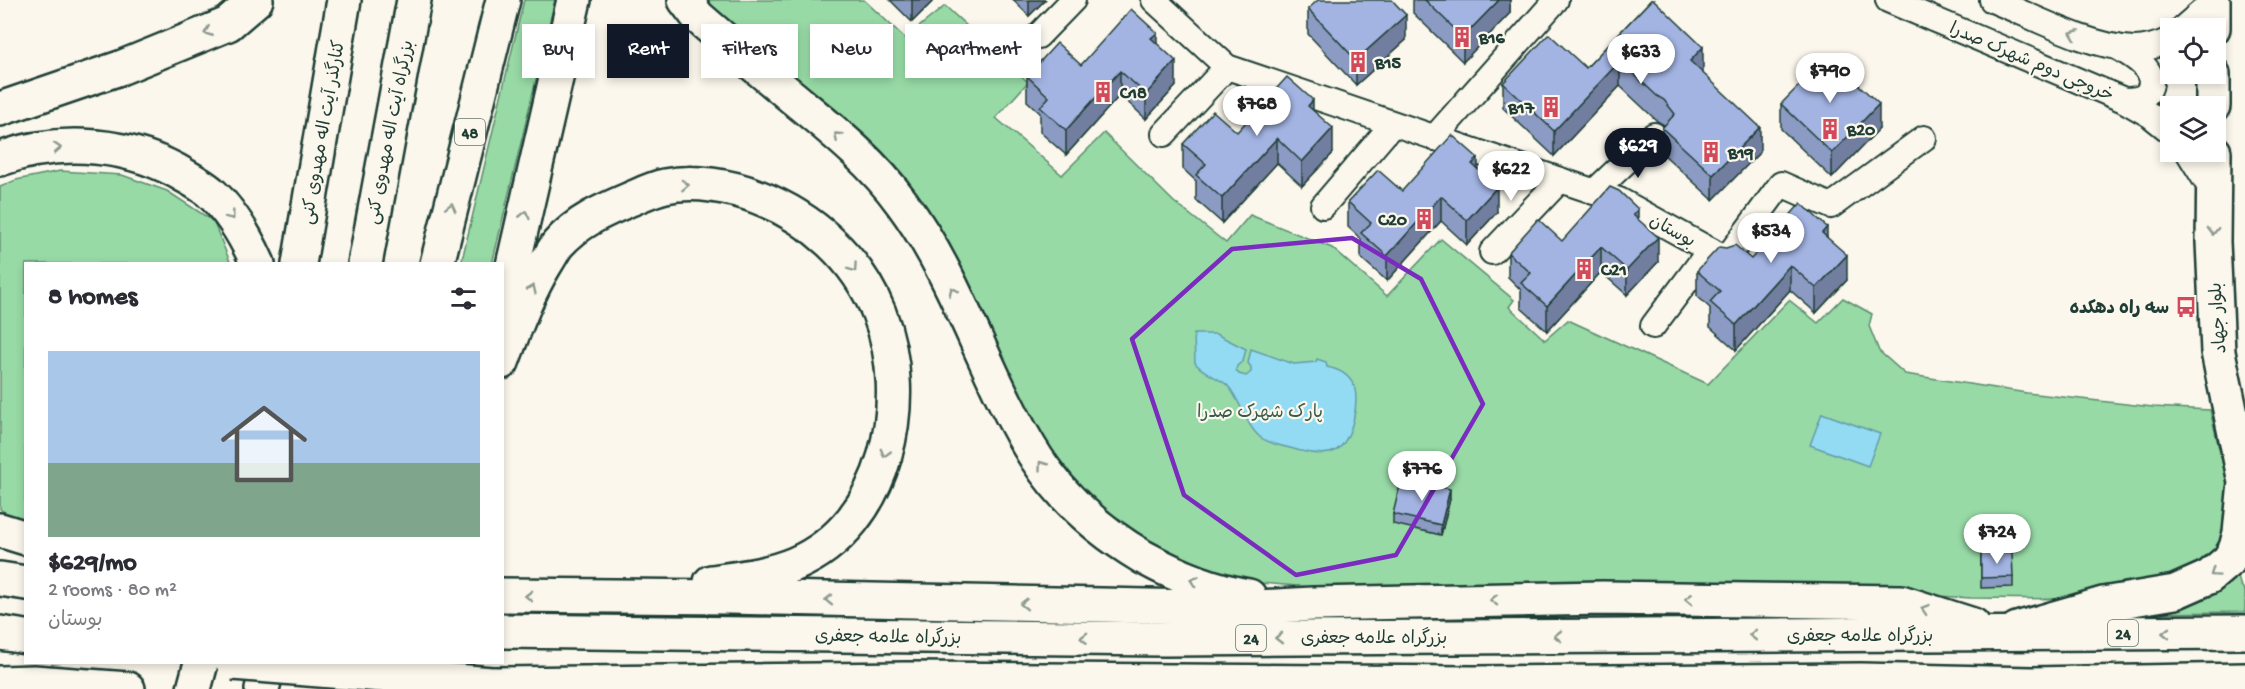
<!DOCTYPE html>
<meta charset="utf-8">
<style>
body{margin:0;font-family:"Gochi Hand","Playpen Sans Arabic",sans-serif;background:#f2f2f3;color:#2b2b33;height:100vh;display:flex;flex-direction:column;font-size:22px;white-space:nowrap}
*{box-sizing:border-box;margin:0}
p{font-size:20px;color:#7c7c81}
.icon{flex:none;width:33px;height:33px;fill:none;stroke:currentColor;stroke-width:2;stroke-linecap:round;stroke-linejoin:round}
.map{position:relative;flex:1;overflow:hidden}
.details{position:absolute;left:24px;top:262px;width:480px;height:402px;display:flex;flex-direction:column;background:#fff;border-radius:0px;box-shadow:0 3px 9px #0003}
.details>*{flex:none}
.hud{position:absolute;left:522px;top:24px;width:570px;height:54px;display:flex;gap:12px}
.fabs{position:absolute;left:2160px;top:18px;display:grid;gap:12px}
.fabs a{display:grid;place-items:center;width:66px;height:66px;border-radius:0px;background:#fff;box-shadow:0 3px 9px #0003;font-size:30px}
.price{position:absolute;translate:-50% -51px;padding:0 14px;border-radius:21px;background:#fff;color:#222;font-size:20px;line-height:39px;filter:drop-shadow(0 2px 3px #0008)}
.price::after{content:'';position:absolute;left:50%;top:36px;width:18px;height:14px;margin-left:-9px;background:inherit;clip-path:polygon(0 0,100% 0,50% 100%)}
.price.on{background:#111827;color:#fff}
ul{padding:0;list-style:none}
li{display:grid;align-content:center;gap:12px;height:318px;padding:0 24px}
li span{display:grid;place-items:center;height:186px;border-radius:0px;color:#555}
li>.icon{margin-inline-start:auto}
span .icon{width:108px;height:108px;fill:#fffc;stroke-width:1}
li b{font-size:26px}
h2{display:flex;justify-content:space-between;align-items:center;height:72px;padding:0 24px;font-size:26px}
.chip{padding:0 21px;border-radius:0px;background:#fff;box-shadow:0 3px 9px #0003;font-size:21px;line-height:54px}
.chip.on{background:#111827;color:#fff}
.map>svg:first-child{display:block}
</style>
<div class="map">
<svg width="2245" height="689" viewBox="0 0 2245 689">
<rect width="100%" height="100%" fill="#fbf7ec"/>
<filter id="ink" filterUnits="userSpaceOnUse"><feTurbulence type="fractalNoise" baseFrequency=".0167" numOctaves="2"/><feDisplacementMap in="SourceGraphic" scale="12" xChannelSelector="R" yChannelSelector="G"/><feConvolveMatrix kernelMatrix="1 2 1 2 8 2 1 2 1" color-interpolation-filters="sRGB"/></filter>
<g filter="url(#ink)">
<g fill="#97daa6" stroke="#5b8c6d" stroke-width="1.5">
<polygon points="524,0 555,0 492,264 461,264"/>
<polygon points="702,0 864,0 905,38 945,6 1028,82 996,118 1062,175 1104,133 1174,202 1226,243 1250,215 1332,248 1387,296 1441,239 1514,300 1509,307 1545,340 1568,320 1708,384 1789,300 1818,323 1843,298 1872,314 1869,326 1879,351 1905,374 2027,393 2153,407 2210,410 2230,495 2230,528 2205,570 2067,599 1971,598 1889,593 1311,587 1246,582 1165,558 1087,502 1051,463 1012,389 984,317"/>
<polygon points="60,171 122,175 167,191 213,221 231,264 26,264 25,519 6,513 0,509 0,187 16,180"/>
<polygon points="2236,569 2240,584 2245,591 2245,612 2147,613"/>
</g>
<g fill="#92dbf3" stroke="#649ca7" stroke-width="1.5">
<path d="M1194,334H1216L1246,349L1243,361L1237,366L1236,370L1239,374L1246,376L1251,372V367L1248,363L1251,349L1294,364L1316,362L1317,359L1326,362L1327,367C1337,369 1348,374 1353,384C1361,399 1352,442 1335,451C1323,457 1303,452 1290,448C1280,446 1268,443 1260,437C1246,426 1240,399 1228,386C1221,378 1205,375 1195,363Z"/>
<polygon points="1822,413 1880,434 1868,466 1810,445"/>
</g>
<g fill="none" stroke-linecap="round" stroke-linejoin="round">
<defs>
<g id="street">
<polyline points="1154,0 1227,67 1619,200 1726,259 1781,184 1831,206 1924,138"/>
<polyline points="1888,0 2124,100 2150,115 2170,131"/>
<path d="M1992,0C2034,17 2089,47 2134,49C2147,49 2159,45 2170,40"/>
<polyline points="2183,28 2213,2"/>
<polyline points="1038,36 1073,0"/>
<path d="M2117,47C2131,55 2159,70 2149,90C2145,100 2133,100 2124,100"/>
<polyline points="1164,134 1227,67"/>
<polyline points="1434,138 1556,0"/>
<polyline points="2188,152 2214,194"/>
<polyline points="1594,192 1654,135"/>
<polyline points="1323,206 1393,124"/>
<polyline points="1492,252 1560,180"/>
<polyline points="1653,326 1710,250"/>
</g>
<g id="secondary">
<polyline points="2213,0 2213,28"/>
<polyline points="2213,74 2213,106"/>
<polyline points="2017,629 2103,604 2175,592 2209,577 2229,560 2236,548 2240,533 2245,482 2218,352 2213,242 2214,152"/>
</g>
<g id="primary">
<polyline points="299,264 344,0"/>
<polyline points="502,313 574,0"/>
<polyline points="194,689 201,663"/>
</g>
<g id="highway">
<path d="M685,0L698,17C729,44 760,70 791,96C831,129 872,161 902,203C960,281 985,378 1037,459C1064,500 1101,532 1143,557C1174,574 1214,591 1249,596"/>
<polyline points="0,109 120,68 228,24 256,0"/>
<path d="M0,159C61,137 132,143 187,177C194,181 203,186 210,192C232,212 246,237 258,264"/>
<polyline points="365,264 414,0"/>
<polyline points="437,264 503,0"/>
<path d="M502,362C515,328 527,294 546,263C550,257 554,249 558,244C579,220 607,209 635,197C644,193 655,188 665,186C694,180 731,186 758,197C812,218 857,258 879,313C913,400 888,524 795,564C769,575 739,578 711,582"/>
<polyline points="0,530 26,538"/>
<polyline points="0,579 26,583"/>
<polyline points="502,595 729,597 1240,608 1313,604 1602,598 1901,602 1973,625"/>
<polyline points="502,631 1164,639 2245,632"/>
<polyline points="0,633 26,637"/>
<polyline points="0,683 34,682 128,689"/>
<polyline points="492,684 906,679 1474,683 1861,680 2032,684 2245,680"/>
<polyline points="262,689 269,663"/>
</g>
</defs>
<use href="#street" stroke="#1f3d34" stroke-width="28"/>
<use href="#secondary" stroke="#1f3d34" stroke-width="38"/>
<use href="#primary" stroke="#1f3d34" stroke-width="38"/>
<use href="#highway" stroke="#1f3d34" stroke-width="38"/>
<use href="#street" stroke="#fbf7ec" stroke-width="24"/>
<use href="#secondary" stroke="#fbf7ec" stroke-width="33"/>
<use href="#primary" stroke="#fbf7ec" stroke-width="33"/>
<use href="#highway" stroke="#fbf7ec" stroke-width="33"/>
<defs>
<polyline id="highway-bridge" points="233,663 492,684"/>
</defs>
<use href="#highway-bridge" stroke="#1f3d34" stroke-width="38" stroke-linecap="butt"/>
<use href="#highway-bridge" stroke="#fbf7ec" stroke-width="33"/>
</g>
<g fill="#8c9bc3" stroke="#1f3d34" stroke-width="1.5">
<polygon points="890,0 934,0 912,22"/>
<polygon points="1013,0 1045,0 1029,16"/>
<polygon points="1413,0 1510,0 1510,13 1463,62 1413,13"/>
<polygon points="1651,0 1703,72 1702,73 1760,152 1713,200 1662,153 1662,128 1664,125 1657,121 1620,86 1554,156 1503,108 1503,83 1586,68"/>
<polygon points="1308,9 1406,40 1356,85 1308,34"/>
<polygon points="1157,44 1176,86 1146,119 1120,95 1066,155 1040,132 1040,113 1027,101 1027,76 1081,65"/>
<polygon points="1781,104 1879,129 1832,178 1781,129"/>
<polygon points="1313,111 1333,153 1302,186 1277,163 1222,223 1196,200 1196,181 1183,169 1183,144 1237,132"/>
<polygon points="1478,169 1497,212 1467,245 1441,221 1387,281 1361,258 1361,239 1348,227 1348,202 1402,191"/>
<polygon points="1638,219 1658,262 1627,295 1601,272 1547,331 1521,308 1521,290 1508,277 1508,253 1562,241"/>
<polygon points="1827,238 1847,280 1816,313 1790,290 1736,350 1710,327 1710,308 1697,296 1697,271 1751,259"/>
<polygon points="1450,499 1441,535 1393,524 1393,514"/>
<polygon points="1981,553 2013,577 2013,587 1981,588"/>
</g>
<g fill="#727e9f" stroke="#1f3d34" stroke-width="1.5">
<polygon points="912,0 934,0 912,22"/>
<polygon points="1029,0 1045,0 1029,16"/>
<polygon points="1499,0 1510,0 1510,13 1463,62 1463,37"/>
<polygon points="1406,15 1406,40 1356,85 1356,60"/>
<polygon points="1157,33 1157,57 1151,38"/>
<polygon points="1703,47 1703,72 1690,86 1690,61"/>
<polygon points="1176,61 1176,86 1146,119 1146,94"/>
<polygon points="1620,61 1620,86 1554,156 1554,131"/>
<polygon points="1120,71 1120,95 1066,155 1066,130"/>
<polygon points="1313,100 1313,125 1308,106"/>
<polygon points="1879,104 1879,129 1832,178 1832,153"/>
<polygon points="1760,127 1760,152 1713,200 1713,175"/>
<polygon points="1333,128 1333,153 1302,186 1302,162"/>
<polygon points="1277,138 1277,163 1222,223 1222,198"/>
<polygon points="1478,158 1478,183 1472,164"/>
<polygon points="1497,187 1497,212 1467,245 1467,220"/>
<polygon points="1441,196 1441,221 1387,281 1387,256"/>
<polygon points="1638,209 1638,234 1633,215"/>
<polygon points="1827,227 1827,252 1822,233"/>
<polygon points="1658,237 1658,262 1627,295 1627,270"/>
<polygon points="1601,247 1601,272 1547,331 1547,306"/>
<polygon points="1847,255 1847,280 1816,313 1816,288"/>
<polygon points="1790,265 1790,290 1736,350 1736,325"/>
<polygon points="1450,489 1450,499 1441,535 1441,525"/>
</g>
<g fill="#a3b4e3" stroke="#1f3d34" stroke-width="1.5">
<polygon points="1318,0 1392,0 1406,15 1356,60 1308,9"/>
<polygon points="1425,0 1499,0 1463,37"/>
<polygon points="1651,0 1654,0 1703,47 1690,61 1760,127 1713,175 1662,128 1675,114 1664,100 1657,96 1620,61 1554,131 1503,83 1549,34 1586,68"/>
<polygon points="1131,9 1157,33 1151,38 1176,61 1146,94 1120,71 1066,130 1040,107 1049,97 1027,76 1057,43 1081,65"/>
<polygon points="1828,56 1879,104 1832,153 1781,104"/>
<polygon points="1287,77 1313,100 1308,106 1333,128 1302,162 1277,138 1222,198 1196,175 1206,164 1183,144 1213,111 1237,132"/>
<polygon points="1452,135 1478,158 1472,164 1497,187 1467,220 1441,196 1387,256 1361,233 1371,223 1348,202 1378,170 1402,191"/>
<polygon points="1610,187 1619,191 1638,209 1633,215 1658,237 1627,270 1601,247 1547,306 1521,283 1531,273 1508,253 1538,219 1562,241"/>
<polygon points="1801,203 1827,227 1822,233 1847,255 1816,288 1790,265 1736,325 1710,302 1720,291 1697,271 1719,247 1726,248 1735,245 1751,259"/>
<polygon points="1410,480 1450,489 1441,525 1393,514 1400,485"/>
<polygon points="2012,552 2013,577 1981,578 1981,553"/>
</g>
<defs><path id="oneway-chevron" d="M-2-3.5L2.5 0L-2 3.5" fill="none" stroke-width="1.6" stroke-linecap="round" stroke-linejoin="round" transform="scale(1.5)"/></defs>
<g stroke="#8d9a90">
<use href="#oneway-chevron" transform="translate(208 32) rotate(158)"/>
<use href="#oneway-chevron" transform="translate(2074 34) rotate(-158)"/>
<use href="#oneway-chevron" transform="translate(838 136) rotate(-138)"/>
<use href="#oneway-chevron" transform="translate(57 148) rotate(-3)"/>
<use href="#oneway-chevron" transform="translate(685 185) rotate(-2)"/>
<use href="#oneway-chevron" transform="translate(451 207) rotate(-76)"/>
<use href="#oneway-chevron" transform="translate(525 215) rotate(-77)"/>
<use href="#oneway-chevron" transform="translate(231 216) rotate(52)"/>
<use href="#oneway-chevron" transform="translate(2213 231) rotate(91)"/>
<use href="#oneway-chevron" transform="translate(853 268) rotate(55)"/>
<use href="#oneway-chevron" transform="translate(532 289) rotate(-65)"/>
<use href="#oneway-chevron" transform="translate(953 291) rotate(-115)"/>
<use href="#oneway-chevron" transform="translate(885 453) rotate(105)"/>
<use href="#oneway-chevron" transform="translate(1042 465) rotate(-126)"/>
<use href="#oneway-chevron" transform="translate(2214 573) rotate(145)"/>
<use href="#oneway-chevron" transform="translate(1194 581) rotate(-162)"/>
<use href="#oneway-chevron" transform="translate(529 596) rotate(-179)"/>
<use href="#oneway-chevron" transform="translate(1689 599) rotate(-179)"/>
<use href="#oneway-chevron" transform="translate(829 600) rotate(-179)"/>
<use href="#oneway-chevron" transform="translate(1494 600) rotate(179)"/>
<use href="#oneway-chevron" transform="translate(1024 604) rotate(-179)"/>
<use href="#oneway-chevron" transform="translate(1925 609) rotate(-162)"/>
<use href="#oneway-chevron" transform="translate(2166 633) rotate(180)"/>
<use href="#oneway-chevron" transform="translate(1753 635) rotate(180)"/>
<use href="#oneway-chevron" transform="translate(1558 636) rotate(180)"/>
<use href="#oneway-chevron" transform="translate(1084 638) rotate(-179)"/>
<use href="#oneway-chevron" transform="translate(1279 638) rotate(180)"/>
</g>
</g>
<path fill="none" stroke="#7b2cbf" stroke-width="4.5" stroke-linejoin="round" d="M1352,238L1421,279L1483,404L1396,555L1296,575L1184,495L1132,339L1232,249Z"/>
<defs>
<symbol id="building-bare" viewBox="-9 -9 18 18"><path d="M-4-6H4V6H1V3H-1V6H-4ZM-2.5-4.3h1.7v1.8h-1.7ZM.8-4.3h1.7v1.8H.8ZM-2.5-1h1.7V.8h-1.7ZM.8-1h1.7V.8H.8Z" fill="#d1495b" stroke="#fbf7ec" stroke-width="2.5" paint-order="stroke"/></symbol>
<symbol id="bus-bare" viewBox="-9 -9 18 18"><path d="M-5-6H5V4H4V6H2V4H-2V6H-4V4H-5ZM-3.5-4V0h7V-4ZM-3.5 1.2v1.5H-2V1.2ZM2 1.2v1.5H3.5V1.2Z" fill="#d1495b" stroke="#fbf7ec" stroke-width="2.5" paint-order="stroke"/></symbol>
</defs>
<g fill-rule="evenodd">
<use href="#building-bare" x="1447" y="22" width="30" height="30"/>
<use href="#building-bare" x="1343" y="47" width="30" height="30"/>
<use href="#building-bare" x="1088" y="77" width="30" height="30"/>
<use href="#building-bare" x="1536" y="92" width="30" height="30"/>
<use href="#building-bare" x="1815" y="114" width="30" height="30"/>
<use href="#building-bare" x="1696" y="137" width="30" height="30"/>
<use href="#building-bare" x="1409" y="204" width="30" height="30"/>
<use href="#building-bare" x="1569" y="254" width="30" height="30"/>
<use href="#bus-bare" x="2171" y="292" width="30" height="30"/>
</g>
<g text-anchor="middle" stroke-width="4.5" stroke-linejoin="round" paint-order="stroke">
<g fill="#fbf7ec" stroke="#61756b" stroke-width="1.5">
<rect x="455" y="119" width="30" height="26" rx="4.5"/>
<rect x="2108" y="620" width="30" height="26" rx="4.5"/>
<rect x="1236" y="625" width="30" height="26" rx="4.5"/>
</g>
<g font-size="16" font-weight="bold" fill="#1f3d34">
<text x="470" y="138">48</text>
<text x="2123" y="639">24</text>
<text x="1251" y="644">24</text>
</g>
<g font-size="18" font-weight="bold" fill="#1f3d34" stroke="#fbf7ec" text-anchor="start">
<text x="1479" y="43">B16</text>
<text x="1375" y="68">B15</text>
<text x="1120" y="98">C18</text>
<text x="1534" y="113" text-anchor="end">B17</text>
<text x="1847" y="135">B20</text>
<text x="1728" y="158">B19</text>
<text x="1407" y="225" text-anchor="end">C20</text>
<text x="1601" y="275">C21</text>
<text x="2169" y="313" text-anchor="end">سه راه دهکده</text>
</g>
<g font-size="18" fill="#1f3d34" stroke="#fbf7ec">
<text transform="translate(2032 61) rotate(23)" y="6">خروجی دوم شهرک صدرا</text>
<text transform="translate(322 132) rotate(-80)" y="6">کنارگذر آیت اله مهدوی کنی</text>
<text transform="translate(389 132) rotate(-79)" y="6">بزرگراه آیت اله مهدوی کنی</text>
<text transform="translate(1673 230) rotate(29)" y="6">بوستان</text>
<text transform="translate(2217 318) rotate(-94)" y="6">بلوار جهاد</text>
<text x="1860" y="641">بزرگراه علامه جعفری</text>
<text transform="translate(888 636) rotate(1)" y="6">بزرگراه علامه جعفری</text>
<text x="1374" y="643">بزرگراه علامه جعفری</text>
</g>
<g font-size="18" fill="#375c4b" stroke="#fbf7ec">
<text x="1260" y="417">پارک شهرک صدرا</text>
</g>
</g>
</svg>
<div class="fabs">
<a><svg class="icon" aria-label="locate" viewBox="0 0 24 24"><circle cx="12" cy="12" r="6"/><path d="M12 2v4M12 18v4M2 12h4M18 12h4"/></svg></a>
<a><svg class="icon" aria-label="layers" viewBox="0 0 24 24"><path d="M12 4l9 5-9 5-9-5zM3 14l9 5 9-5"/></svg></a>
</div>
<b class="price" style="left:1641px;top:85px">$633</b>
<b class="price" style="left:1830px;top:104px">$790</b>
<b class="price" style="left:1257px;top:137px">$768</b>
<b class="price on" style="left:1638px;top:179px">$629</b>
<b class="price" style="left:1511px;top:202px">$622</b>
<b class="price" style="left:1771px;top:264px">$534</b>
<b class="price" style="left:1422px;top:502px">$776</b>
<b class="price" style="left:1997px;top:565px">$724</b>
<div class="hud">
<a class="chip">Buy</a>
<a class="chip on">Rent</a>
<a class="chip">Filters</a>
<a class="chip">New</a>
<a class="chip">Apartment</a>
</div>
<section class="details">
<h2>8 homes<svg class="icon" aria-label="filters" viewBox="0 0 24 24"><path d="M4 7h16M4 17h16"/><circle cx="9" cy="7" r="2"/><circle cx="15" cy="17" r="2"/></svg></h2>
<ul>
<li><span style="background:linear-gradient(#a9c7e8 60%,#7fa58c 0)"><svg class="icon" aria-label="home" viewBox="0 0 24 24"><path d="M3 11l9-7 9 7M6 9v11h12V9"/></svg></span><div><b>$629/mo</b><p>2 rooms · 80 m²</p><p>بوستان</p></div></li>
</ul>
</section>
</div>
